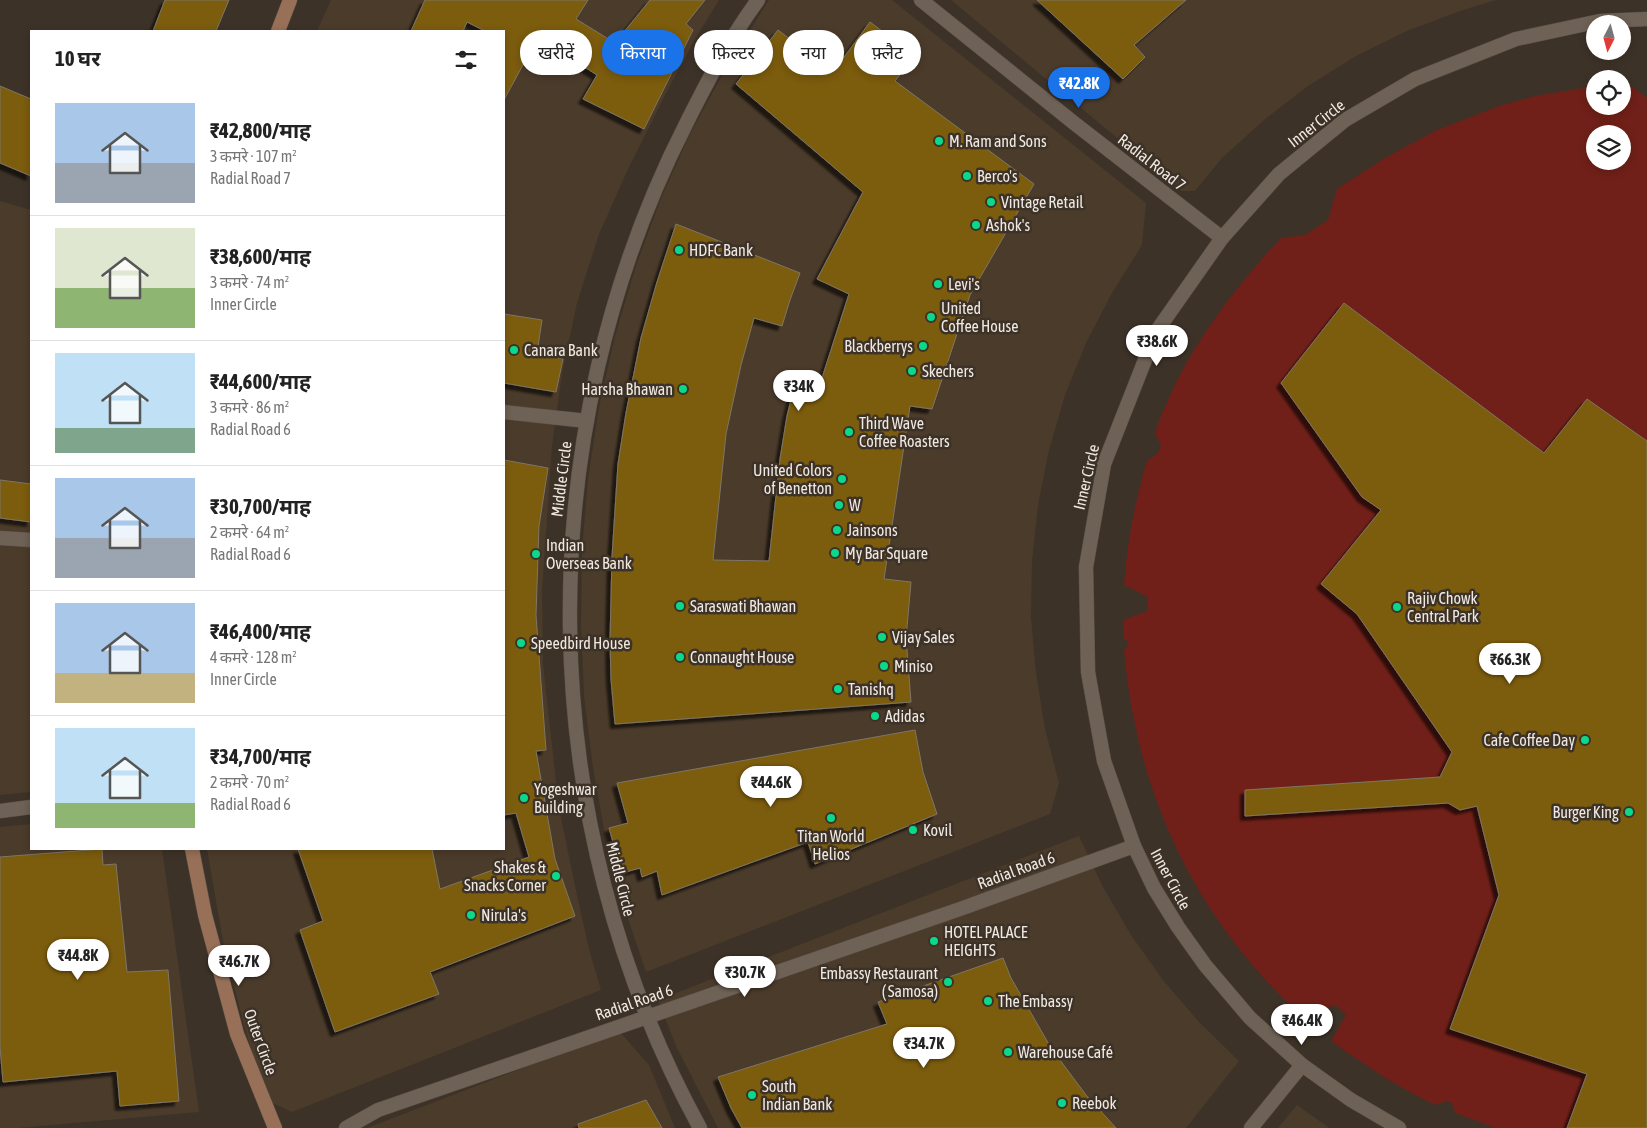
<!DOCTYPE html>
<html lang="hi">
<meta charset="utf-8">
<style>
body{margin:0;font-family:"Asap Condensed","Noto Sans Devanagari",sans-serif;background:#f2f2f2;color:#222;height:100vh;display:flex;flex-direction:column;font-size:19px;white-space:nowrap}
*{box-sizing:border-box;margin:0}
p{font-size:16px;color:#767676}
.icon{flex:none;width:28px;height:28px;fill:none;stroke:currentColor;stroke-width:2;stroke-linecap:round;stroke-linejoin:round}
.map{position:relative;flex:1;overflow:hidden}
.side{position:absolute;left:30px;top:30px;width:475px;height:820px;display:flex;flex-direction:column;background:#fff;border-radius:0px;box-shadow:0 2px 8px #0003}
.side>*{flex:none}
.banner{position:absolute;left:520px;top:30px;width:475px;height:45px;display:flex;gap:10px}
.needle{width:32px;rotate:186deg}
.fabs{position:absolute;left:1586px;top:15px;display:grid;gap:10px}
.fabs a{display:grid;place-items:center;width:45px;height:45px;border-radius:50%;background:#fff;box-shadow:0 2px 8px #0003;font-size:25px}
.price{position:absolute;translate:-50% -42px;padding:0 11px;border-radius:18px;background:#fff;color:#222;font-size:16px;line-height:32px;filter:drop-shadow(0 1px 2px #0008)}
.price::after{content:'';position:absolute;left:50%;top:30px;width:15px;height:11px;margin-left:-8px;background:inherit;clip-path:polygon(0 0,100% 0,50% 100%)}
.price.current{background:#1a73e8;color:#fff}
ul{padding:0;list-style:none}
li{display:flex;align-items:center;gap:15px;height:125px;padding:0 25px}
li+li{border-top:1px solid #e0e0e0}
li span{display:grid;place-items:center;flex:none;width:140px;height:100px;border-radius:0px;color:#555}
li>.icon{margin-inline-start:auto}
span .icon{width:60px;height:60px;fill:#fffc;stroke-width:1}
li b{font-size:21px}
h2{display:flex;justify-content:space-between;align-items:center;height:60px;padding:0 25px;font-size:21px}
.pill{padding:0 18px;border-radius:22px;background:#fff;box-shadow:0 2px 8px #0003;font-size:18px;line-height:45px}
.pill.current{background:#1a73e8;color:#fff}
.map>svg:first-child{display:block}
</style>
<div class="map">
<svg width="1647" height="1128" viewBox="0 0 1647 1128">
<defs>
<filter id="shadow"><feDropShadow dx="-4.5" dy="4.5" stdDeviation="1" flood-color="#0009"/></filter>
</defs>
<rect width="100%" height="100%" fill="#3d3227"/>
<g fill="#4b3b2b">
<polygon points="331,0 719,0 695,39 664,97 629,167 599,234 577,303 562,374 552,446 542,591 543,664 559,808 578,900 589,949 601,990 292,1112 266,1100 243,1021 223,941 207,849 504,849 504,31 317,31"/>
<polygon points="769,0 892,0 1146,203 1142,245 1112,293 1086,343 1065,395 1049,450 1038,505 1032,561 1031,617 1036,673 1045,729 1059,783 1050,814 646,972 625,910 606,840 593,768 584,696 581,623 582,551 588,479 599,407 615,336 636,266 661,198 691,132 726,68"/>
<polygon points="951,0 1496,0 1460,11 1407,31 1356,56 1308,86 1264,120 1222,158 1195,191 1181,191"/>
<polygon points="0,201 31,210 31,792 0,795"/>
<polygon points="31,824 31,849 162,849 199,1112 18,1128 0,1128 0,827"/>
<polygon points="1079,836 1103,887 1131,935 1163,980 1199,1022 1239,1061 1186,1128 718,1128 676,1046 658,1000"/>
<polygon points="619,1031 649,1065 675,1128 367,1128"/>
<polygon points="1297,1105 1328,1127 1329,1128 1278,1128"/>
</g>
<path fill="#702018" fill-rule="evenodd" d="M1623,85L1633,87L1647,98V1128L1574,1122L1566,1128H1496L1455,1113L1452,1103L1447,1101L1435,1105C1398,1087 1364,1065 1331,1041L1346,1015L1335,1005L1301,1016C1194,915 1137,796 1124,650L1128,646V642L1124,638L1123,620L1147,611L1148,597L1124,585C1127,542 1135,501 1147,461L1158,453L1161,445C1158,440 1155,436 1156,431C1157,422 1163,413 1166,405C1191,344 1237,285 1281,238L1305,235L1328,220L1337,189L1385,158L1437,130L1502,105L1535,96L1595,86V106H1622ZM1595,134H1622V161H1595Z"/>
<g fill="#7b5c08" stroke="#7e7667" filter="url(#shadow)">
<polygon points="165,0 229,0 216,31 153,31"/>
<polygon points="425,0 588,0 576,19 615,43 650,0 705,0 686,24 693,30 644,129 583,99 597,75 538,37 504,100 504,31 485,31 467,22 463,31 411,31"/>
<polygon points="1037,0 1186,0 1134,45 1145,57 1123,79"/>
<polygon points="870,22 915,56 895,81 1034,184 970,295 932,409 910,406 884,579 911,582 906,638 911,702 615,724 611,679 610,641 612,557 618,464 626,413 641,338 657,282 676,224 800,273 790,300 782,326 754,318 741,365 726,434 713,560 769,561 780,459 787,416 798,371 822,378 849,294 817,279 863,192 736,84 778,30 833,72"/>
<polygon points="0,86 31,99 31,176 0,163"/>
<polygon points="1344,303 1544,453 1587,399 1647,441 1647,1128 1567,1128 1587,1074 1450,1029 1499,895 1477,806 1460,810 1448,803 1245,816 1245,790 1440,777 1452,752 1357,614 1321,584 1381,510 1362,497 1281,383"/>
<polygon points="504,314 542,320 537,353 563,359 556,392 504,383"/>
<polygon points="504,460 548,468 539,526 536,615 546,750 536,751 555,859 575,916 430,972 439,994 335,1032 300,930 323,921 298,849 432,849 440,889 529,857 516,813 504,815"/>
<polygon points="0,480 31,484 31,522 0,518"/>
<polygon points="915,730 923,772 937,814 815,864 808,842 662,895 657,871 642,877 640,868 622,873 609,828 628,823 617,783"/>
<polygon points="102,849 103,865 116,864 127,972 168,970 179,1101 120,1106 117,1071 3,1082 0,1047 0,857"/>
<polygon points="1003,958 1011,978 1051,1048 1086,1095 1116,1128 742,1128 731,1108 718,1077 887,1024 878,1002"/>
<polygon points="646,1100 662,1128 579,1128 578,1124"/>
</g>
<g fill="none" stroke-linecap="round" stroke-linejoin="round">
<defs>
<polyline id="pedestrian" points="504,412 587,421"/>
<g id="minor">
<polyline points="0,538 31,540"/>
<polyline points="0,811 31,807"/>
<path d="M700,1128C531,820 527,436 686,124C707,82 730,38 758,0"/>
</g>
<g id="tertiary">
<polyline points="921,0 1074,123 1222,238"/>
<polyline points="346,1128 378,1110 960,909 1134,846"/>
<polyline points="1251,1128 1302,1065"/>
<polyline points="1399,1128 1351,1100 1302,1065 1250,1018 1205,965 1178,927 1154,888 1134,846 1104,761 1088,672 1086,567 1104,464 1156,332 1222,238 1279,174 1345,120 1415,79 1516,39 1600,21 1647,19"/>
</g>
<g id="secondary">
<polyline points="278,31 290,0"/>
<polyline points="192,849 205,915 237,1034 275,1128"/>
</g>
</defs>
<use href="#pedestrian" stroke="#595046" stroke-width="15"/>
<use href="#minor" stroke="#595046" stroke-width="15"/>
<use href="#tertiary" stroke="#595046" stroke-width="15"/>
<use href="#secondary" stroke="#595046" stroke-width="15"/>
<use href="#pedestrian" stroke="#6e6155" stroke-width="14"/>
<use href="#minor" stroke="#6e6155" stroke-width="14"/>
<use href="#tertiary" stroke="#6e6155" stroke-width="14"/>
<use href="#secondary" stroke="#987058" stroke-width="14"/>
</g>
<g fill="#0bd98a" stroke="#3d3227" stroke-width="2">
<circle cx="939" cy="141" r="5"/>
<circle cx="967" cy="176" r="5"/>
<circle cx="991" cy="202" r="5"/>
<circle cx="976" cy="225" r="5"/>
<circle cx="679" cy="250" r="5"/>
<circle cx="938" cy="284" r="5"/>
<circle cx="931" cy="317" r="5"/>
<circle cx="923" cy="346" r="5"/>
<circle cx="514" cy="350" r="5"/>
<circle cx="912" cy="371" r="5"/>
<circle cx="683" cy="389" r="5"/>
<circle cx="849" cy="432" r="5"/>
<circle cx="842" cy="479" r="5"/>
<circle cx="839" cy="505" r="5"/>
<circle cx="837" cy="530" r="5"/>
<circle cx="835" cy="553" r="5"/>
<circle cx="536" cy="554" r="5"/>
<circle cx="680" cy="606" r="5"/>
<circle cx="1397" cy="607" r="5"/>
<circle cx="882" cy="637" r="5"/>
<circle cx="521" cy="643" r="5"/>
<circle cx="680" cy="657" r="5"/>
<circle cx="884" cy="666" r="5"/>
<circle cx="838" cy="689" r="5"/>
<circle cx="875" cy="716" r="5"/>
<circle cx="1585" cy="740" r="5"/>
<circle cx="524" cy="798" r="5"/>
<circle cx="1629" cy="812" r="5"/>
<circle cx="831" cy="818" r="5"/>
<circle cx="913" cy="830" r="5"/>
<circle cx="556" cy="876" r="5"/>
<circle cx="471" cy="915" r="5"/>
<circle cx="934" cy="941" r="5"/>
<circle cx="948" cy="982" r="5"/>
<circle cx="988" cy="1001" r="5"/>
<circle cx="1008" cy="1052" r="5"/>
<circle cx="752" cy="1095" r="5"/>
<circle cx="1062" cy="1103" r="5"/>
</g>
<g text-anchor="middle" stroke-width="5" stroke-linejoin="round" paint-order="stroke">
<g font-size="16" fill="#f0e9e2" stroke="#3d3227">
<text transform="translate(1316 123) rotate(-38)" y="6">Inner Circle</text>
<text transform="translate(1152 162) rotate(38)" y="6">Radial Road 7</text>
<text transform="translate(1086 477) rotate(-77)" y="6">Inner Circle</text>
<text transform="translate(561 479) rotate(-83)" y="6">Middle Circle</text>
<text transform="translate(1016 870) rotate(-20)" y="6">Radial Road 6</text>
<text transform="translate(621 879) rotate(76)" y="6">Middle Circle</text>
<text transform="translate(1171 879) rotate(62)" y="6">Inner Circle</text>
<text transform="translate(634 1002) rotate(-19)" y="6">Radial Road 6</text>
<text transform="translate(261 1042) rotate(70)" y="6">Outer Circle</text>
</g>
<g font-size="16" fill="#f0e9e2" stroke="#3d3227" text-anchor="start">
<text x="949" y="147">M. Ram and Sons</text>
<text x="977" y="182">Berco's</text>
<text x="1001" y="208">Vintage Retail</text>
<text x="986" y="231">Ashok's</text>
<text x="689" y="256">HDFC Bank</text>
<text x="948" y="290">Levi's</text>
<text x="941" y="314">United<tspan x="941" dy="18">Coffee House</tspan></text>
<text x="913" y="352" text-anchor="end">Blackberrys</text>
<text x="524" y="356">Canara Bank</text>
<text x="922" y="377">Skechers</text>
<text x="673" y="395" text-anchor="end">Harsha Bhawan</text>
<text x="859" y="429">Third Wave<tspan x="859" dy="18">Coffee Roasters</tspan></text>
<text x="832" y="476" text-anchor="end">United Colors<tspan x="832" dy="18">of Benetton</tspan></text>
<text x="849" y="511">W</text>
<text x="847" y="536">Jainsons</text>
<text x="546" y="551">Indian<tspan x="546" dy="18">Overseas Bank</tspan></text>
<text x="845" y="559">My Bar Square</text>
<text x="1407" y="604">Rajiv Chowk<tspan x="1407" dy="18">Central Park</tspan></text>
<text x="690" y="612">Saraswati Bhawan</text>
<text x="892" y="643">Vijay Sales</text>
<text x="531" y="649">Speedbird House</text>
<text x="690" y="663">Connaught House</text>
<text x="894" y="672">Miniso</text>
<text x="848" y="695">Tanishq</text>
<text x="885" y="722">Adidas</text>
<text x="1575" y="746" text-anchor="end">Cafe Coffee Day</text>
<text x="534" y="795">Yogeshwar<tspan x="534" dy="18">Building</tspan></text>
<text x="1619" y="818" text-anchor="end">Burger King</text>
<text x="923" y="836">Kovil</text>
<text x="831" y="842" text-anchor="middle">Titan World<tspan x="831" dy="18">Helios</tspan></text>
<text x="546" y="873" text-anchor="end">Shakes &amp;<tspan x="546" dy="18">Snacks Corner</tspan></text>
<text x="481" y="921">Nirula's</text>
<text x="944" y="938">HOTEL PALACE<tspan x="944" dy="18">HEIGHTS</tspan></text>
<text x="938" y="979" text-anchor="end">Embassy Restaurant<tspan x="938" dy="18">( Samosa)</tspan></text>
<text x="998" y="1007">The Embassy</text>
<text x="1018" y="1058">Warehouse Café</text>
<text x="762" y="1092">South<tspan x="762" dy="18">Indian Bank</tspan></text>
<text x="1072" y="1109">Reebok</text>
</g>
</g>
</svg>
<div class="fabs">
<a><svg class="needle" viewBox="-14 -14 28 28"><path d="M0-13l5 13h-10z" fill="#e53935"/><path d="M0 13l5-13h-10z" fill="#767676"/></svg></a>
<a><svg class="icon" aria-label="locate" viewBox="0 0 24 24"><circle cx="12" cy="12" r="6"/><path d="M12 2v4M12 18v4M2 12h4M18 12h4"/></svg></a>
<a><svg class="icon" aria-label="layers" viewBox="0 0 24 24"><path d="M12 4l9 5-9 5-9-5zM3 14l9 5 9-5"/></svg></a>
</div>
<b class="price current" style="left:1079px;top:109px">₹42.8K</b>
<b class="price" style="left:1157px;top:367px">₹38.6K</b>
<b class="price" style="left:799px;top:412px">₹34K</b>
<b class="price" style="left:1510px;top:685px">₹66.3K</b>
<b class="price" style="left:771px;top:808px">₹44.6K</b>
<b class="price" style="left:78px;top:981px">₹44.8K</b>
<b class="price" style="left:239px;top:987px">₹46.7K</b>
<b class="price" style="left:745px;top:998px">₹30.7K</b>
<b class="price" style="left:1302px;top:1046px">₹46.4K</b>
<b class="price" style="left:924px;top:1069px">₹34.7K</b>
<div class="banner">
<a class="pill">खरीदें</a>
<a class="pill current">किराया</a>
<a class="pill">फ़िल्टर</a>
<a class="pill">नया</a>
<a class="pill">फ़्लैट</a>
</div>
<section class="side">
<h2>10 घर<svg class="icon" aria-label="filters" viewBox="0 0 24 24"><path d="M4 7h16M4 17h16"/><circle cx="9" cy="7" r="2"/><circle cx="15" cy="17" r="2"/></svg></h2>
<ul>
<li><span style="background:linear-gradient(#a9c7e8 60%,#9aa5b1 0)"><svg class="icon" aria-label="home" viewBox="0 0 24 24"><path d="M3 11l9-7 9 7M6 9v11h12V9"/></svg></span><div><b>₹42,800/माह</b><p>3 कमरे · 107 m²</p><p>Radial Road 7</p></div></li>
<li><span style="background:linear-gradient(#dfe7d0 60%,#8fb573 0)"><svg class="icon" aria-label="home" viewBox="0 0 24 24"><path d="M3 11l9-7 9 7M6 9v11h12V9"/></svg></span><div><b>₹38,600/माह</b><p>3 कमरे · 74 m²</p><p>Inner Circle</p></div></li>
<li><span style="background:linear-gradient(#bfe0f5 75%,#7fa58c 0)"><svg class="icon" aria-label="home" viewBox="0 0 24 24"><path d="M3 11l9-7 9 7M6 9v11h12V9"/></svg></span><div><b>₹44,600/माह</b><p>3 कमरे · 86 m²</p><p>Radial Road 6</p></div></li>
<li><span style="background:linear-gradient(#a9c7e8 60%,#9aa5b1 0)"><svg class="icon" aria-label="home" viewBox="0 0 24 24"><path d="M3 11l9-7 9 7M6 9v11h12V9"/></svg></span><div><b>₹30,700/माह</b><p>2 कमरे · 64 m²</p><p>Radial Road 6</p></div></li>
<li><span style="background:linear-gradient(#a9c7e8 70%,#c2b280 0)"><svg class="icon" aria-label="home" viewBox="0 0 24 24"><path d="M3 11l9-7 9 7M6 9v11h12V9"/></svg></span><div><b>₹46,400/माह</b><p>4 कमरे · 128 m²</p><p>Inner Circle</p></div></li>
<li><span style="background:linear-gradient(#bfe0f5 75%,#8fb573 0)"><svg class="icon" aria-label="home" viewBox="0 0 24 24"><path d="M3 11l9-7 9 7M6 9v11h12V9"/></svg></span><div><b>₹34,700/माह</b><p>2 कमरे · 70 m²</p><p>Radial Road 6</p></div></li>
</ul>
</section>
</div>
